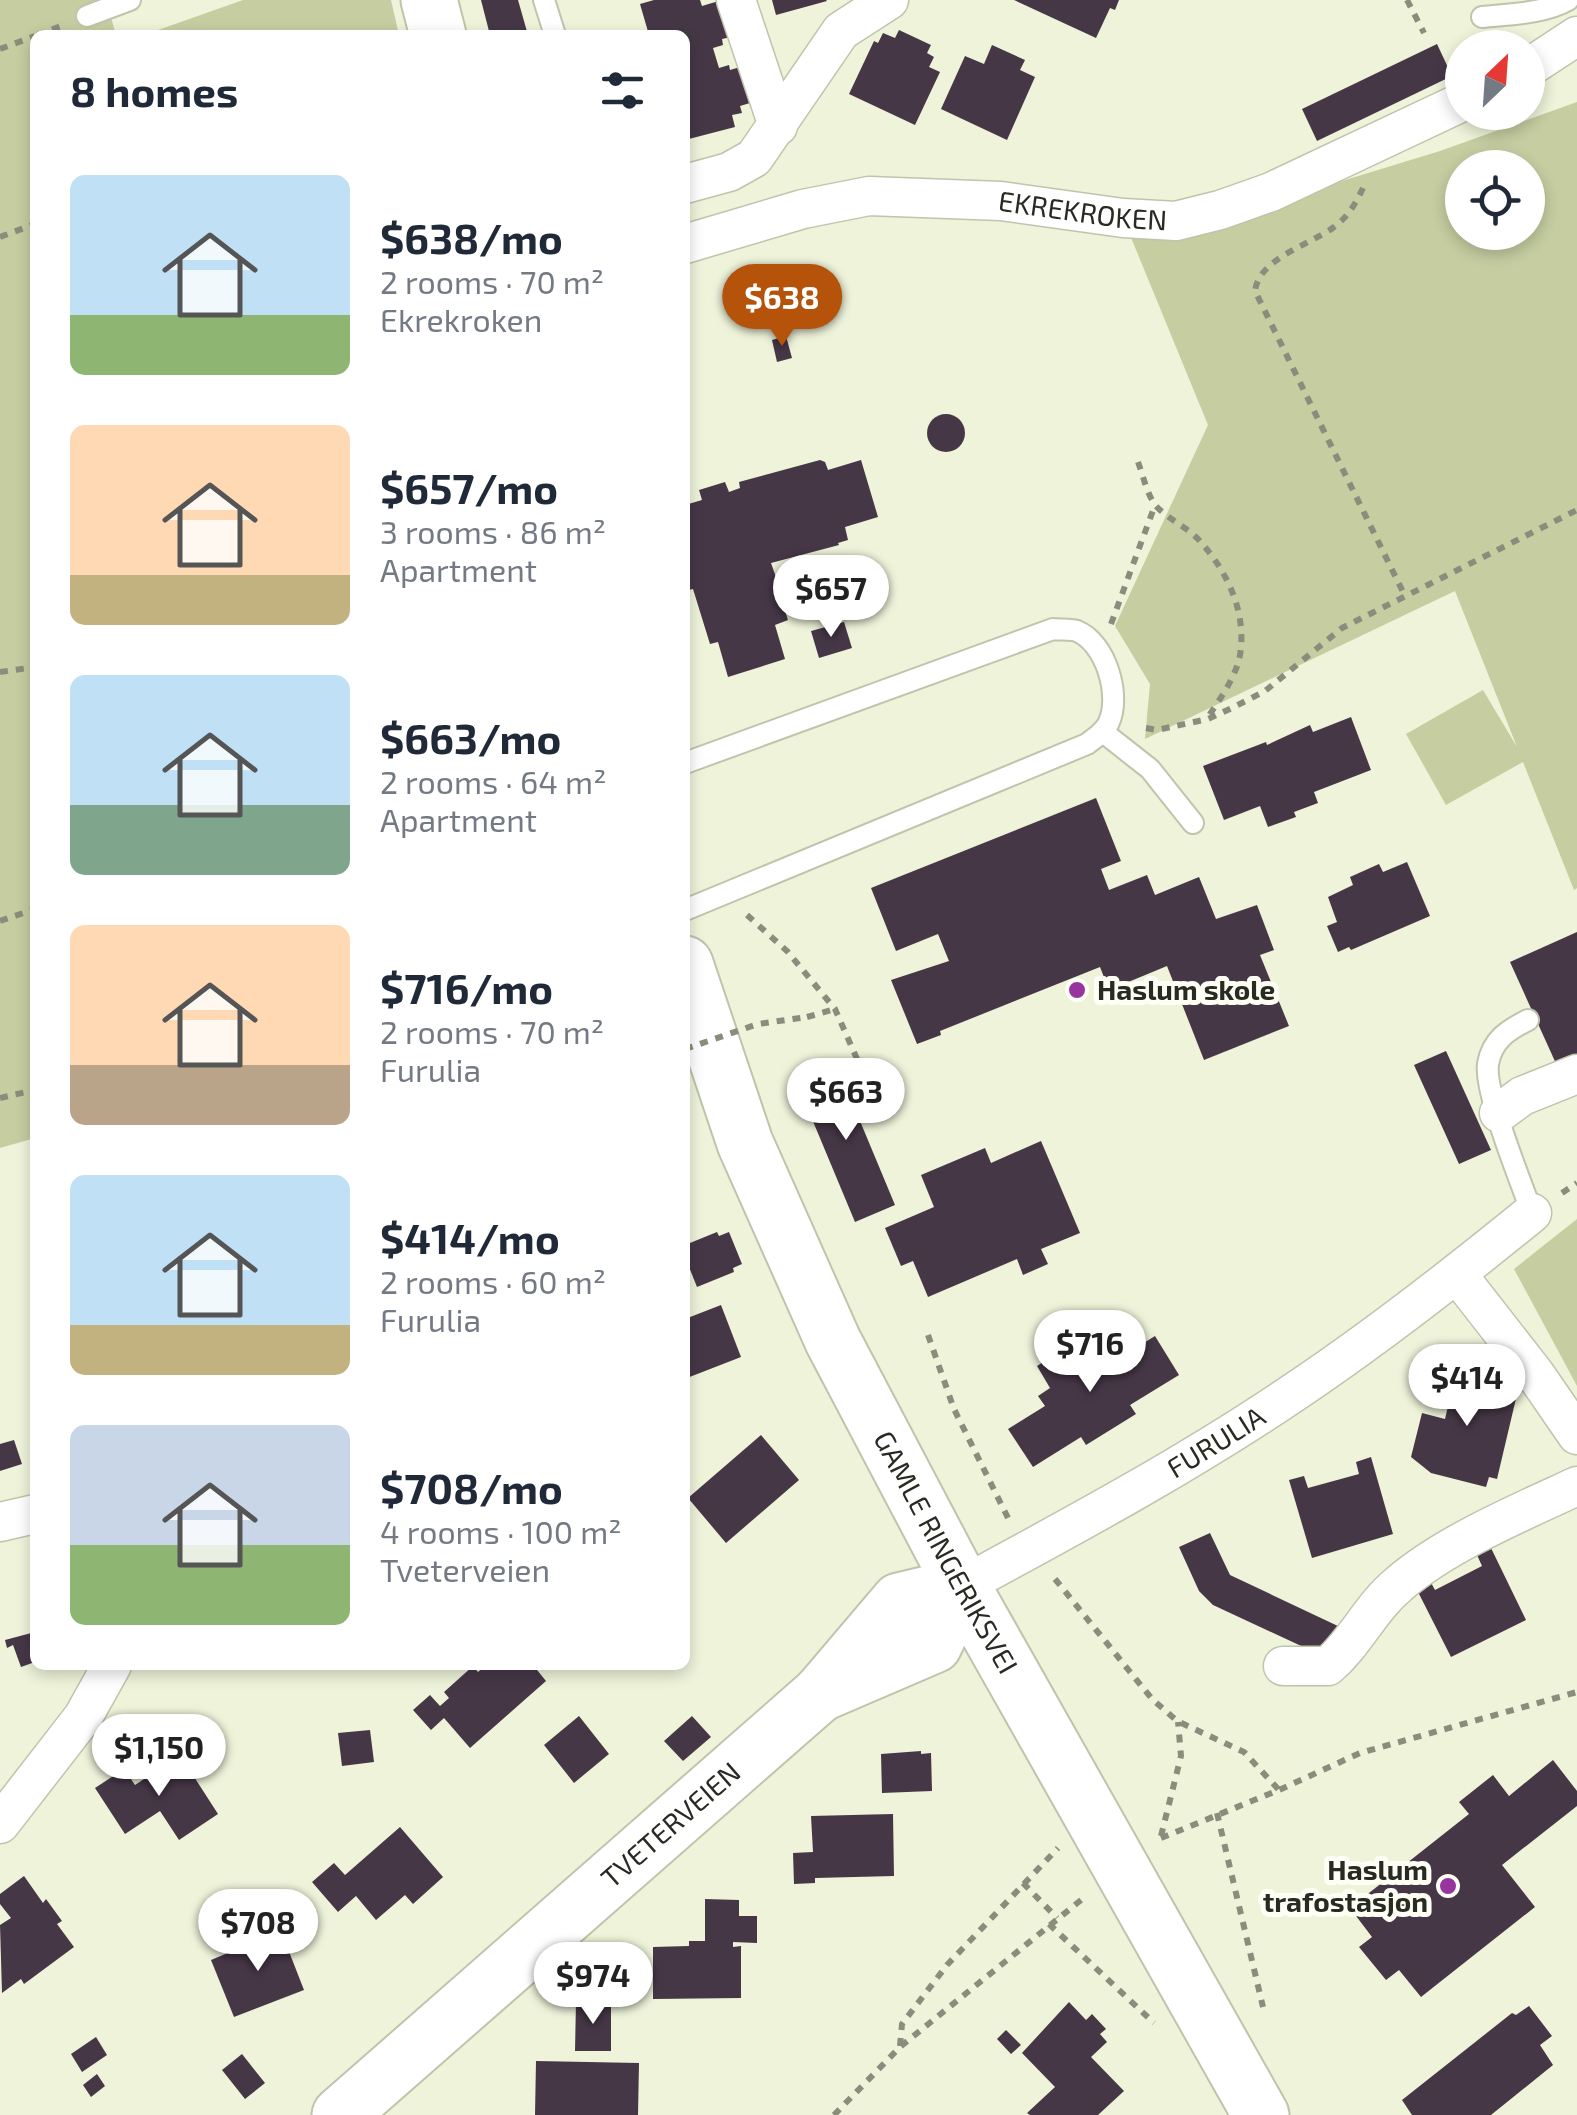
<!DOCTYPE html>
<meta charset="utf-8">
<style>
body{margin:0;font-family:"Exo 2",sans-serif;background:#f6f6f7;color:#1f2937;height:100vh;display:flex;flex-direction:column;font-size:38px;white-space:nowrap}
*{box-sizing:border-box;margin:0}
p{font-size:32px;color:#747a83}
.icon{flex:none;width:55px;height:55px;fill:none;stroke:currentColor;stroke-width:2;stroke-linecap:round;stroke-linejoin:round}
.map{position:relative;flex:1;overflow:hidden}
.side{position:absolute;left:30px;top:30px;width:660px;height:1640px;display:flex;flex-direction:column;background:#fff;border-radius:15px;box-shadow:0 5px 15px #0003}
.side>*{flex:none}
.needle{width:65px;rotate:25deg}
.tools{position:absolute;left:1445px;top:30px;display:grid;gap:20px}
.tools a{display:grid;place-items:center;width:100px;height:100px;border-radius:50%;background:#fff;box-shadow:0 5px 15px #0003;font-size:50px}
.price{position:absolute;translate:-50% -85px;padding:0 22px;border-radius:35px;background:#fff;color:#222;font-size:32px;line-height:65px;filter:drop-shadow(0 2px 5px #0008)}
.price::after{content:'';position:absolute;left:50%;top:60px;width:30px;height:22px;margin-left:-15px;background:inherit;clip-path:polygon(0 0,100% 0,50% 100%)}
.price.selected{background:#b45309;color:#fff}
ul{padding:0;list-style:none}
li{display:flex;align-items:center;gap:30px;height:250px;padding:0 40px}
li span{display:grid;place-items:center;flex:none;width:280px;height:200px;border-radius:15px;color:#555}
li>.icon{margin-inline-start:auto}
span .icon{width:120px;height:120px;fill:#fffc;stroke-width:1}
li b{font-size:42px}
h2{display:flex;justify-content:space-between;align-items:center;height:120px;padding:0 40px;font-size:42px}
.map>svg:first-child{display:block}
</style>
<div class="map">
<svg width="1577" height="2115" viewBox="0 0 1577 2115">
<rect width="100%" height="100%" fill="#eef3da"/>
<g fill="#c5cda1" fill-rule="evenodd">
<polygon points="0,0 106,0 116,35 35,35 35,1138 0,1148"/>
<polygon points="243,0 391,0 399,35 144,35"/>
<path d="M1577,102V888L1574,890L1523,762L1446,805L1406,734L1483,690L1517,747L1455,591L1145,739L1150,684L1115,626L1208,425L1123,218L1227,216L1440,151ZM1462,168H1528V232H1462Z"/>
<polygon points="1577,1219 1577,1386 1514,1269"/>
</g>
<g fill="#463747">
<polygon points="481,0 518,0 528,35 490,35"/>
<polygon points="654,0 700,0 702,6 722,0 731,37 722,39 723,45 713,48 719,68 729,65 730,70 740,67 750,103 740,106 742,113 732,115 735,127 685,140 685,35 649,35 640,4"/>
<polygon points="772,0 826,0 827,1 776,15"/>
<polygon points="1014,0 1119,0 1115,10 1110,8 1096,38"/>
<polygon points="899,30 931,45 927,53 934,57 929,67 940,72 915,125 849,94 874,41 878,43 883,33 895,38"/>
<polygon points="1437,44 1452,76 1317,141 1302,109"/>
<polygon points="992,45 1025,60 1020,70 1035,77 1007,140 941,109 965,56 984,64"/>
<polygon points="786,336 792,358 777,362 772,340"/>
<circle cx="946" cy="433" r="19"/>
<polygon points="820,460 825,462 828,470 861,460 878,517 845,527 848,540 838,543 839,545 771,563 788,611 785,611 788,620 775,625 785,659 728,677 718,642 710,644 693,589 689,590 685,577 685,505 702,500 699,490 725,482 729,492 740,488 739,482"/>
<polygon points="844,622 852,648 819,658 811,631"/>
<polygon points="1351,717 1371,770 1314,792 1318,803 1294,812 1296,817 1268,827 1260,806 1224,820 1203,766 1266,742 1267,745 1310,725 1313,732"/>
<polygon points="1096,798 1121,861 1101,869 1109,890 1147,875 1155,895 1199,877 1216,919 1257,905 1274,950 1260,955 1289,1026 1204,1060 1167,966 1109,990 1100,967 940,1031 941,1035 917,1044 891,980 949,961 938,934 896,951 871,888"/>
<polygon points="1407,862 1430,916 1351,950 1349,947 1338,952 1327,926 1337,922 1328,897 1353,885 1350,877 1379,864 1383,872"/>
<polygon points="1577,932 1577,1062 1558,1068 1510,962"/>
<polygon points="1446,1051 1491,1150 1459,1164 1414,1065"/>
<polygon points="847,1063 849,1069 840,1073 895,1205 855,1222 797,1083"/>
<polygon points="1041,1141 1080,1233 1041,1249 1048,1264 1023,1275 1017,1259 928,1297 913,1261 901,1266 885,1228 934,1207 921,1175 985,1148 991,1163"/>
<polygon points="717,1232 719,1236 729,1232 742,1264 733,1268 734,1272 697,1287 685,1257 685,1245"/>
<polygon points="721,1305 741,1357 687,1378 685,1319"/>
<polygon points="1086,1335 1099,1357 1112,1349 1118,1359 1155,1336 1179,1375 1130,1405 1136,1414 1086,1445 1081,1437 1033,1467 1008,1429 1045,1406 1038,1396 1050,1388 1037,1366"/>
<polygon points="1446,1359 1480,1368 1476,1384 1502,1390 1503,1386 1518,1390 1497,1479 1489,1477 1486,1487 1431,1473 1411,1457 1422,1413 1445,1419 1454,1381 1441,1377"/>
<polygon points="761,1435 799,1480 726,1543 688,1498"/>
<polygon points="14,1440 22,1464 0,1471 0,1444"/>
<polygon points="1371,1457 1393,1534 1312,1558 1289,1480 1304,1476 1308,1488 1359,1474 1356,1462"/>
<polygon points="1210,1533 1230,1575 1340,1627 1325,1657 1213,1605 1199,1591 1179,1547"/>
<polygon points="1491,1548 1526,1620 1451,1657 1415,1586 1429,1579 1435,1590 1482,1566 1477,1555"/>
<polygon points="35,1632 35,1662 21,1667 13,1645 7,1648 5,1640"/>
<polygon points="486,1665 533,1665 546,1681 470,1748 444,1718 431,1730 413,1710 430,1695 440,1706 449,1698 444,1692 473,1666 478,1672"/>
<polygon points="579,1716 609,1754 574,1783 544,1745"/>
<polygon points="692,1716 711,1737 683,1761 664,1741"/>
<polygon points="370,1730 374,1762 342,1766 338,1733"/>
<polygon points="921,1751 921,1754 931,1753 932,1791 882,1793 881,1754"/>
<polygon points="180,1755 218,1814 179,1840 160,1811 125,1834 95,1788 124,1769 135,1785"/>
<polygon points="1553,1760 1577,1791 1577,1806 1502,1865 1535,1907 1421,1997 1399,1970 1386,1980 1359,1947 1372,1937 1350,1908 1469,1814 1459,1802 1493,1775 1509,1796"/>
<polygon points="893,1814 894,1876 815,1878 815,1883 794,1884 793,1853 813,1852 811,1816"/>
<polygon points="400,1827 443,1877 413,1904 405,1895 376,1920 356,1896 338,1912 312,1882 334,1863 345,1875"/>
<polygon points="24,1876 43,1903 46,1899 62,1921 57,1924 74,1947 24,1984 21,1979 2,1993 0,1925 11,1918 0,1904 0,1894"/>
<polygon points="705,1899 739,1900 739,1916 757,1916 757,1943 733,1942 733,1947 741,1946 741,1998 653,1999 653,1947 689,1946 689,1941 705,1941"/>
<polygon points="281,1931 304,1990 234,2017 211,1960"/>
<polygon points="576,2002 611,2002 611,2051 575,2051"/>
<polygon points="1069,2002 1086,2020 1092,2014 1106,2029 1100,2034 1107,2042 1091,2057 1124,2091 1098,2115 1030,2115 1027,2113 1055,2087 1022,2053"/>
<polygon points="1529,2006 1552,2036 1540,2045 1553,2065 1491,2115 1412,2115 1402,2100 1512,2013 1516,2015"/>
<polygon points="1006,2030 1021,2045 1011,2054 997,2039"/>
<polygon points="96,2037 107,2055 82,2072 71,2054"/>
<polygon points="242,2054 265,2083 245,2099 222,2070"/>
<polygon points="536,2061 639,2063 638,2115 535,2115"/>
<polygon points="97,2074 105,2086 91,2097 83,2085"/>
</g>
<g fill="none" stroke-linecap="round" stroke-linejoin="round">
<defs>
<g id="lane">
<polyline points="544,0 555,35"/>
<polyline points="87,16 130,0"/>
<path d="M1482,17C1509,14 1543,14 1568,0"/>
<polyline points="1103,732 1150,769 1193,823"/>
<path d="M685,763L1053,629C1060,630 1071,629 1077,631C1106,643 1121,695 1109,722C1105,732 1096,737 1087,744L685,910"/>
<path d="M1528,1020C1508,1030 1492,1040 1488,1064C1484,1092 1521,1182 1532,1213"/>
</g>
<g id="street">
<polyline points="736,0 778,126"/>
<polyline points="1528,68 1577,36"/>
<polyline points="685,184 729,172 754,158 841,31 889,0"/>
<path id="s1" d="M685,244L803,209L869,196L1001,201L1123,218L1176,221L1220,210L1271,192L1462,102"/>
<polyline points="1499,1113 1522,1096 1577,1074"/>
<polyline points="1457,1274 1535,1374 1577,1435"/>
<polyline points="0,1522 35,1514"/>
<path id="s2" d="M962,1586C1075,1525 1190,1463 1296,1391C1378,1336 1456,1275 1532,1213"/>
<path d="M1283,1666H1328C1356,1642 1370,1608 1399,1584C1445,1544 1521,1512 1577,1486"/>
<polyline points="0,1824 83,1717 112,1665"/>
</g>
<g id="secondary">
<polyline points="429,0 438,35"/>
<path id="s3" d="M685,964L745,1143L833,1341L962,1586L1261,2115"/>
<polygon points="962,1586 934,1645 820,1694 899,1601"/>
<path id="s4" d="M340,2115L820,1694"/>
</g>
</defs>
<use href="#lane" stroke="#bfc4ac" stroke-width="24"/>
<use href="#street" stroke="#bfc4ac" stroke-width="41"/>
<use href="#secondary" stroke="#bfc4ac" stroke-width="59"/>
<g stroke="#8a8d7c" stroke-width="6" stroke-dasharray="8 8" stroke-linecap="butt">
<polyline points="1407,0 1424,33"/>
<polyline points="37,35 64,25"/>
<polyline points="0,49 35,36"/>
<path d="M1363,188C1356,203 1348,217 1334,227C1310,245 1259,258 1255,291L1404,594"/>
<polyline points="0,237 35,224"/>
<path d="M1138,462C1143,475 1147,495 1156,506C1168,519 1187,527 1199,540C1227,571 1247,612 1240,655C1236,677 1220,699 1208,717"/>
<polyline points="1111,624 1155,505"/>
<polyline points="0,672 35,667"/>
<polyline points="1146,728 1157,730 1208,719 1234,707 1265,691 1342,628 1577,510"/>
<polyline points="747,915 787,951 835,1009 857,1059"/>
<polyline points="0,921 35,909"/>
<polyline points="807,1017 835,1009"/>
<polyline points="0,1098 35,1090"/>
<polyline points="1562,1193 1577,1183"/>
<polyline points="928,1335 954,1409 1010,1522"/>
<polyline points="1055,1579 1152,1699 1177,1721 1244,1752 1279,1790"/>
<polyline points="1217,1813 1263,2007"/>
<polyline points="1161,1836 1181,1756 1178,1722"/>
<polyline points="1161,1838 1279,1790 1360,1753 1577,1692"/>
<polyline points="1023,1883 1057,1918"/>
<polyline points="1049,1924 1154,2023"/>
<polyline points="900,2046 902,2024 947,1965 1058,1848"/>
<polyline points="834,2115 900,2047 1086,1896"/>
</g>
<use href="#lane" stroke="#fff" stroke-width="20"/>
<use href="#street" stroke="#fff" stroke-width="38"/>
<use href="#secondary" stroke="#fff" stroke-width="55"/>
<polyline stroke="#8a8d7c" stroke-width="6" stroke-dasharray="8 8" stroke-linecap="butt" points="685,1049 758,1024 807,1017"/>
</g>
<g fill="#96359d" stroke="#fdfff5" stroke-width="4">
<circle cx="1077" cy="990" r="10"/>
<circle cx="1448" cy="1886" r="10"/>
</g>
<g text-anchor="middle" stroke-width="10" stroke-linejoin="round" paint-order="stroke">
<g font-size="28" fill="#292b22" stroke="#fdfff5">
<text dy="10" stroke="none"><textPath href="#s1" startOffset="405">EKREKROKEN</textPath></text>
<text dy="10" stroke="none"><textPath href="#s2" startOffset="292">FURULIA</textPath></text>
<text dy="10" stroke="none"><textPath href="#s3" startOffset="645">GAMLE RINGERIKSVEI</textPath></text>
<text dy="10" stroke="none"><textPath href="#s4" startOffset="440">TVETERVEIEN</textPath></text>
</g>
<g font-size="28" font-weight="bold" fill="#292b22" stroke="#fdfff5" text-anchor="start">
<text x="1097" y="1000">Haslum skole</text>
<text x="1428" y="1880" text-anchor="end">Haslum<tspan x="1428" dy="32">trafostasjon</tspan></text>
</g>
</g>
</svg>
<div class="tools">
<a><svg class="needle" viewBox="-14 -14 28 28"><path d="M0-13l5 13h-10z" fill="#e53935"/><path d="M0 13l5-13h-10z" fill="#747a83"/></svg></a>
<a><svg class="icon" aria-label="locate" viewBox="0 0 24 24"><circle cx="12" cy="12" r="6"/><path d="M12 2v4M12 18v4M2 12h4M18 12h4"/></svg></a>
</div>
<b class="price selected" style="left:782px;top:349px">$638</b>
<b class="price" style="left:831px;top:640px">$657</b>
<b class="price" style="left:846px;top:1143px">$663</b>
<b class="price" style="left:1090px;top:1395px">$716</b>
<b class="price" style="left:1467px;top:1429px">$414</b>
<b class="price" style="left:159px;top:1799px">$1,150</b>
<b class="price" style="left:258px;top:1974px">$708</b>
<b class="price" style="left:593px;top:2027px">$974</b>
<section class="side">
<h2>8 homes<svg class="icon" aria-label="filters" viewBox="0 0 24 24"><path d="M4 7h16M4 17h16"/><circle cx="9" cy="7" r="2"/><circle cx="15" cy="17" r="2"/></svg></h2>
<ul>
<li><span style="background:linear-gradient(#bfe0f5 70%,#8fb573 0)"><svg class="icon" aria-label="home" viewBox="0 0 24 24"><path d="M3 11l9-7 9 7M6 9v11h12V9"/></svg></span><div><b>$638/mo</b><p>2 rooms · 70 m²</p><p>Ekrekroken</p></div></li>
<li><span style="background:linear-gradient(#ffd9b3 75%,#c2b280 0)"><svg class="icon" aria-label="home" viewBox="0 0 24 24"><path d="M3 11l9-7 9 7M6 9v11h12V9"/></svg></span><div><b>$657/mo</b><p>3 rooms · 86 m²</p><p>Apartment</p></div></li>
<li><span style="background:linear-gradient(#bfe0f5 65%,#7fa58c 0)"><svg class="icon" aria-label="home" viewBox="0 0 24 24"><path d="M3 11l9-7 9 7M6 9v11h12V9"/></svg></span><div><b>$663/mo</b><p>2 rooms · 64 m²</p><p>Apartment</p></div></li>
<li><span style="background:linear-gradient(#ffd9b3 70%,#b9a48a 0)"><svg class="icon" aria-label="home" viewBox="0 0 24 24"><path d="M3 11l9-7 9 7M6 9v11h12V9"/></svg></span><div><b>$716/mo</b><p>2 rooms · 70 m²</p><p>Furulia</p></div></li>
<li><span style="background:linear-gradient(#bfe0f5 75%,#c2b280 0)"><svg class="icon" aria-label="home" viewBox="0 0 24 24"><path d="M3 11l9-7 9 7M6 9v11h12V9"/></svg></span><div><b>$414/mo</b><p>2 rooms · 60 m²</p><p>Furulia</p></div></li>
<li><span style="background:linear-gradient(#c9d6e8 60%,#8fb573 0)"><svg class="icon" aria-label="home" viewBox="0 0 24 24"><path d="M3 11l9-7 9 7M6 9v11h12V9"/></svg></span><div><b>$708/mo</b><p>4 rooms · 100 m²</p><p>Tveterveien</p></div></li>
</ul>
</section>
</div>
